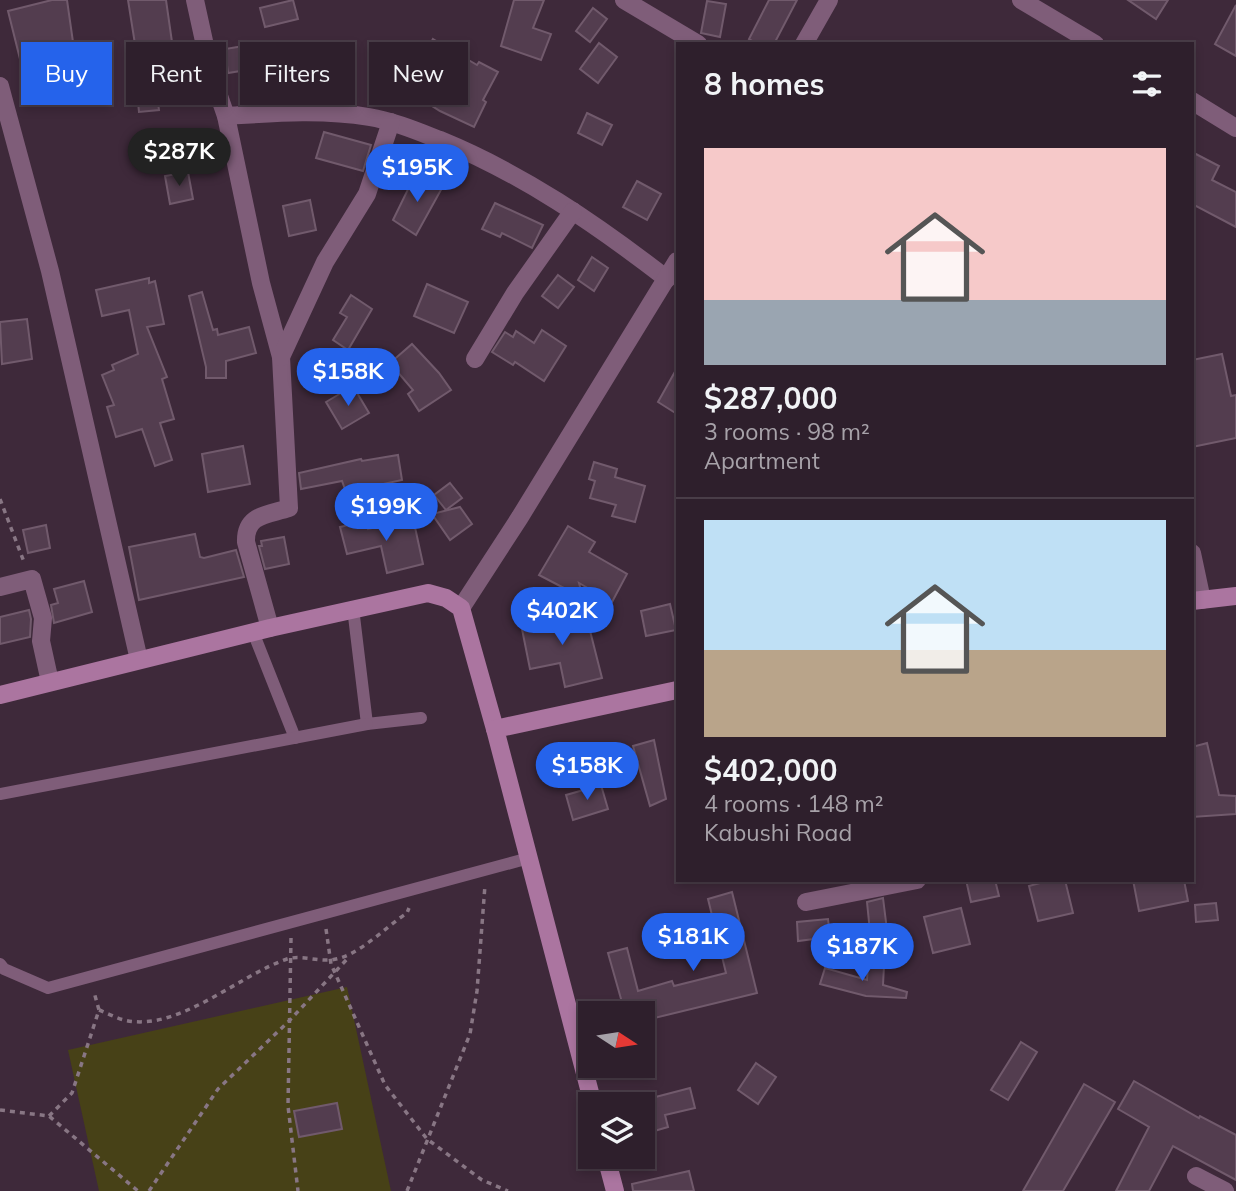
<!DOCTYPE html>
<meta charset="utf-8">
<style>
body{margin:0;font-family:Mulish,sans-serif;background:#362734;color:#f1f3f6;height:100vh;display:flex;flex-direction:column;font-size:26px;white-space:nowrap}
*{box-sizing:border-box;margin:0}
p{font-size:23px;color:#a7a2a9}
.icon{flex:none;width:38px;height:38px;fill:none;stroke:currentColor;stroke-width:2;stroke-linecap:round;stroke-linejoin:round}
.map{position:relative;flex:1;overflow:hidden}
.side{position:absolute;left:676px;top:42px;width:518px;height:840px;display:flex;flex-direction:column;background:#2e1f2c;border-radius:0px;box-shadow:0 4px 10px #0003,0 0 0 2px #493d48}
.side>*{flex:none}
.hud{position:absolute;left:21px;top:42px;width:550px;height:63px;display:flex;gap:14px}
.needle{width:46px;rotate:102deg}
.fabs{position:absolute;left:578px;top:1001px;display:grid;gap:14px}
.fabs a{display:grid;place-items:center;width:77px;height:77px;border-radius:0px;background:#2e1f2c;box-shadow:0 4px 10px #0003,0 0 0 2px #493d48;font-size:35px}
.price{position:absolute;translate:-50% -60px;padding:0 16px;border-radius:24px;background:#2563eb;color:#fff;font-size:23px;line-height:46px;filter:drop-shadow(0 2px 4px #0008)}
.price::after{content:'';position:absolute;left:50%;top:42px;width:21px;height:16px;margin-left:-10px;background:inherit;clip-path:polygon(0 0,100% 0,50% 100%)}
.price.current{background:#222;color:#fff}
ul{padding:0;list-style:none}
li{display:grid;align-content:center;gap:14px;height:371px;padding:0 28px}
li+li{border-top:2px solid #493d48}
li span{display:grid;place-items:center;height:217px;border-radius:0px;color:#555}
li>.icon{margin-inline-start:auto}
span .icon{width:126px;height:126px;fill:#fffc;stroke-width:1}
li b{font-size:30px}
h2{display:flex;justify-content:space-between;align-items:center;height:84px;padding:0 28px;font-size:30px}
.pill{padding:0 24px;border-radius:0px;background:#2e1f2c;box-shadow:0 4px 10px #0003,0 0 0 2px #493d48;font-size:24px;line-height:63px}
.pill.current{background:#2563eb;color:#fff}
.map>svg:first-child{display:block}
</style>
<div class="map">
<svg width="1236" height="1191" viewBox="0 0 1236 1191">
<rect width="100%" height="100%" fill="#3e293a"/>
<polygon fill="#474117" points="347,987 391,1191 99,1191 68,1050"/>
<g fill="#533d4f" stroke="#715a6c" stroke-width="2">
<polygon points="52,0 67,0 73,42 49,47 50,52 20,59 8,11"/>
<polygon points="128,0 166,0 172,42 152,45 155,75 178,75 177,97 157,96 159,110 139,112 134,63 138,63"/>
<polygon points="293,0 298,19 265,27 260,8"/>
<polygon points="514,0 544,0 533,28 551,34 541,60 501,46"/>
<polygon points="769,0 797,0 774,44 758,44 749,39"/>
<polygon points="1128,0 1168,0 1156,19"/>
<polygon points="707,1 726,4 720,37 701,33"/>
<polygon points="1236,5 1236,56 1215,44"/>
<polygon points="593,8 607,19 590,42 576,31"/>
<polygon points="433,39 477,65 479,62 498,72 483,100 486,102 474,127 440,111 396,83 410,61 418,66"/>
<polygon points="599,43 617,57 598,83 580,69"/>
<polygon points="250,45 253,69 228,73 225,49"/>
<polygon points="309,58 313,101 284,101 284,92 264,94 261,62"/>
<polygon points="587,113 612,125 602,145 578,133"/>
<polygon points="324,132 371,145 363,171 316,158"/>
<polygon points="1192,152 1219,166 1212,180 1236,192 1236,227 1192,204"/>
<polygon points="188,172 193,199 170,204 165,176"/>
<polygon points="415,175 442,188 416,235 393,220"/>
<polygon points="637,181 661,194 647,220 623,207"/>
<polygon points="310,200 316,230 289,236 283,206"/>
<polygon points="495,203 543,225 532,248 502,233 500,237 482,229"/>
<polygon points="592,257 608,268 594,291 578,280"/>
<polygon points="558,275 574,287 558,308 542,296"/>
<polygon points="149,278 149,283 155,281 164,324 147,327 167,377 162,379 174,419 160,423 172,460 155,466 142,429 116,437 107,407 114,405 102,375 114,370 112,365 138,354 129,310 102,316 96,290"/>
<polygon points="427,284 468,302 454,333 414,316"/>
<polygon points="202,292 213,330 217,329 218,335 249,327 256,353 226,361 226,378 206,378 206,367 189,296"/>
<polygon points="351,295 372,309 348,350 333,340 347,317 340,313"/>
<polygon points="27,319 32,359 2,364 0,322"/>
<polygon points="542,330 566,346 544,381 515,362 513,365 492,352 505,332 513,337 516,331 534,343"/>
<polygon points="412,344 439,373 451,390 419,411 408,394 413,390 390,363"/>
<polygon points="1222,354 1231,396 1236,395 1236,438 1192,447 1192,360"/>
<polygon points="677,368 677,414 658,402"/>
<polygon points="353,386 369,413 342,429 326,402"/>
<polygon points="243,446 250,484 208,492 202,454"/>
<polygon points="398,455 402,480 346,492 342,481 301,489 299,473 361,459 362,461"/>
<polygon points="594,462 617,469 615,477 645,486 635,522 612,516 616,505 590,498 595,481 589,479"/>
<polygon points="450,483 462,498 446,510 434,495"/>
<polygon points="460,507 472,524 450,540 432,514"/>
<polygon points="413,518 423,564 387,573 381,546 347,554 340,527 366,521 368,529"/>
<polygon points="46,525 50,548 28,553 23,530"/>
<polygon points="568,526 595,542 589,552 627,574 612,602 579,583 583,598 539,575"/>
<polygon points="195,534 200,557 204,558 236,550 244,577 139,600 129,547"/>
<polygon points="284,537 289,564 265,569 259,546 262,546 261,541"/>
<polygon points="84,581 92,612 54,623 51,605 58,603 54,589"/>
<polygon points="670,604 676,630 646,636 641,611"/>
<polygon points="29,610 31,619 30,637 0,644 0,617"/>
<polygon points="546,614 548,623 586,615 602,678 565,687 560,663 530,669 520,619"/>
<polygon points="654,740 666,799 650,806 633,746"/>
<polygon points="1207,743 1219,795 1236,796 1236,814 1192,817 1192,747"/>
<polygon points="601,785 608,809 573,820 566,795"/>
<polygon points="966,880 995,880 999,896 971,902"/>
<polygon points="1051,880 1065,880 1073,913 1038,921 1029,886"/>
<polygon points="1133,880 1184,880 1188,901 1139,911"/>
<polygon points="732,892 757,993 642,1021 642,1013 625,1013 608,953 627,948 638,991 672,981 674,986 726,973 708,899"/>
<polygon points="883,898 887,930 870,932 867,902"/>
<polygon points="1216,903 1218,920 1196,922 1195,905"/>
<polygon points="961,908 970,944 933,953 924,917"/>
<polygon points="828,919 830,937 798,941 797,922"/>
<polygon points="868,965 884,966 883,985 907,992 906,998 866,996 820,984 825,968 867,980"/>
<polygon points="1021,1042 1037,1052 1008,1100 991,1090"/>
<polygon points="756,1063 776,1077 758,1104 738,1090"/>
<polygon points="1134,1081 1199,1118 1200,1116 1236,1135 1236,1180 1173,1146 1149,1191 1116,1191 1149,1127 1118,1109"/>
<polygon points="1084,1084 1115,1102 1063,1191 1023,1191"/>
<polygon points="690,1088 695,1108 665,1115 668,1127 651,1132 644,1100"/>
<polygon points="337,1103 342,1129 299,1137 294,1111"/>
<polygon points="689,1171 694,1191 633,1191 632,1184"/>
</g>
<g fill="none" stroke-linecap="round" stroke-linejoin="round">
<g stroke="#887684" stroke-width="3.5" stroke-dasharray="5 5" stroke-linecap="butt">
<polyline points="0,499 24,562"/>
<polyline points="326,929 331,964 385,1085 427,1139 482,1180 508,1191"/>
<polyline points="291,938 288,1106 298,1191"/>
<path d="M99,1010C107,1013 116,1018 124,1020C177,1033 239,975 287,959C300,955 316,961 330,960C357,958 384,928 407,913L409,908"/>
<polyline points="0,1110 49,1116 138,1191"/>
<polyline points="49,1116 72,1093 99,1010 94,992"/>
<polyline points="149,1191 218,1089 289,1021 349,957"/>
<polyline points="407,1191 470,1034 477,991 485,885"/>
</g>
<g stroke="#7f5d79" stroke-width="12">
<polyline points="353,608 367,724 421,718"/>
<polyline points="253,632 295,738"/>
<polyline points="0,794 367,724"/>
<polyline points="0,964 4,969 48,988 529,858"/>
</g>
<g stroke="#7f5d79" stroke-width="18">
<path d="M195,0L211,73L226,116L261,283L281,357L289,508C268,515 245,514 246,542L270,628"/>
<polyline points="624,0 698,44"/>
<polyline points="1021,0 1095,44"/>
<polyline points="804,44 829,0"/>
<polyline points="0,86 50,271 139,660"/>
<polyline points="1192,101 1236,128"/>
<path d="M226,116C273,113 322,109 369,117C393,121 417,131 440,140C523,174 596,224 667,279"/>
<polyline points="281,357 325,262 367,194 391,122"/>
<polyline points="475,359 515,293 573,211"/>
<polyline points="1192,553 1202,600"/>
<polyline points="0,587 32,579 43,618 41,641 50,682"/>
<polyline points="461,608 520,517 677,261"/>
<polyline points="806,902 917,880"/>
<polyline points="1196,1176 1225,1191"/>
</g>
<g stroke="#ab75a0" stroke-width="18">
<polyline points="1192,601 1236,596"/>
<polyline points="0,695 270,628 428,593 446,598 461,608 495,729"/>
<polyline points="593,1104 495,729 677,690"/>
<polyline points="606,1157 615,1191"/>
</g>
</g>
</svg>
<div class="fabs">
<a><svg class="needle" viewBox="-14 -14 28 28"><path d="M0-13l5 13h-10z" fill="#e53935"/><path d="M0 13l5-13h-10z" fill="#a7a2a9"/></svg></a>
<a><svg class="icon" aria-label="layers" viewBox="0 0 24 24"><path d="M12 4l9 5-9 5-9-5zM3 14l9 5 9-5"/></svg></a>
</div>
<b class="price current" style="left:179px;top:188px">$287K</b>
<b class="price" style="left:417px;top:204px">$195K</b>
<b class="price" style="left:348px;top:408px">$158K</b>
<b class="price" style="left:386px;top:543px">$199K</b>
<b class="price" style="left:562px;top:647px">$402K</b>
<b class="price" style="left:587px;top:802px">$158K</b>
<b class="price" style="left:693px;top:973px">$181K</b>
<b class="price" style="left:862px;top:983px">$187K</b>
<div class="hud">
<a class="pill current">Buy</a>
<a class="pill">Rent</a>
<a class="pill">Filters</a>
<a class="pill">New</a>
</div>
<section class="side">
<h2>8 homes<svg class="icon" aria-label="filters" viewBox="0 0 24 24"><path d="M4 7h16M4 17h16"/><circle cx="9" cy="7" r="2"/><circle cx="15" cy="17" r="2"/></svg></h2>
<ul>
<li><span style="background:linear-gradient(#f6c9c9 70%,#9aa5b1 0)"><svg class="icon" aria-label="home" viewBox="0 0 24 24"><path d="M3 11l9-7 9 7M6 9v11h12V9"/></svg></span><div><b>$287,000</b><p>3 rooms · 98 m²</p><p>Apartment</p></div></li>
<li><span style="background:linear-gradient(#bfe0f5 60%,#b9a48a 0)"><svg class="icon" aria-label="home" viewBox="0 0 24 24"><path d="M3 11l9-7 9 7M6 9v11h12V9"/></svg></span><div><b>$402,000</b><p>4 rooms · 148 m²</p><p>Kabushi Road</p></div></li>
</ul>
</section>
</div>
